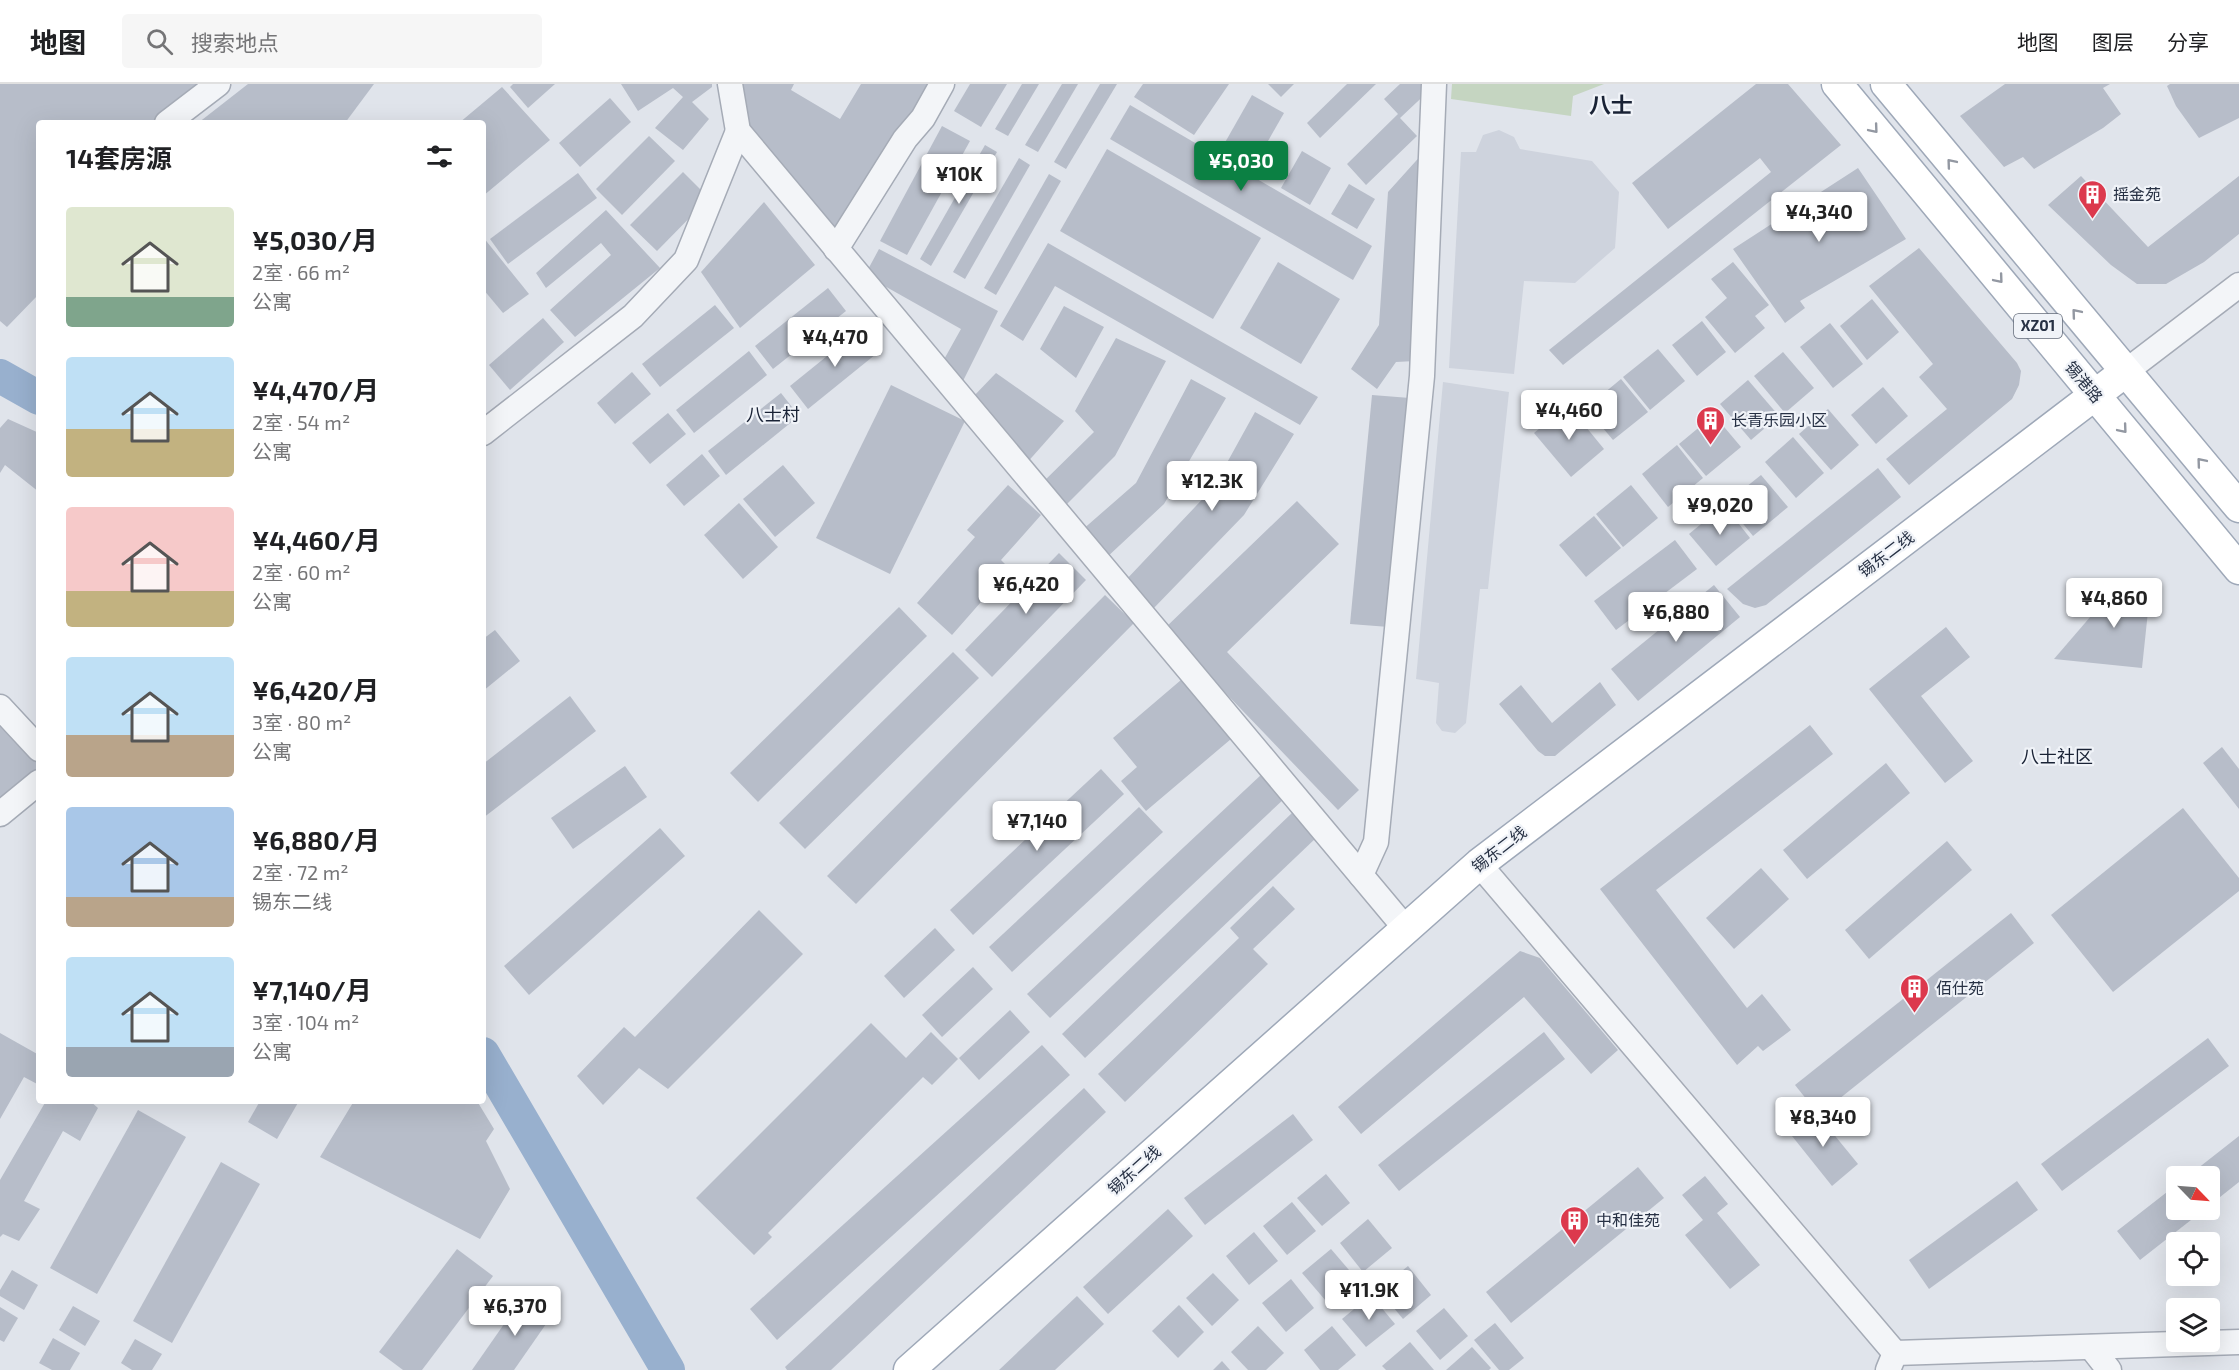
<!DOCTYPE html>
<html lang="zh">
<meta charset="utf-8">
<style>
body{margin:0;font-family:"Exo 2","Noto Sans SC",sans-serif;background:#f6f6f6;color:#202124;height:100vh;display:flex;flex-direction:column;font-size:22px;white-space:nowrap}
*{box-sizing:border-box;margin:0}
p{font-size:20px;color:#757577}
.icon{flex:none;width:33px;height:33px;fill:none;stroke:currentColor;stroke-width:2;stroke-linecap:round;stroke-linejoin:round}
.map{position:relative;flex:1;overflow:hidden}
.side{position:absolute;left:36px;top:36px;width:450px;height:984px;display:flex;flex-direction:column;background:#fff;border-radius:6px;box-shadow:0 6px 24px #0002}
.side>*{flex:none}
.needle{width:39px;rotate:115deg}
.tools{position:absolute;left:2166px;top:1082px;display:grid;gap:12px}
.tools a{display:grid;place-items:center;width:54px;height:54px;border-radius:6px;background:#fff;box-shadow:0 6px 24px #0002;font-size:30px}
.price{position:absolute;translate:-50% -51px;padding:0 14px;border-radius:6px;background:#fff;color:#222;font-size:20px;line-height:39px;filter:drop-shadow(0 2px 3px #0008)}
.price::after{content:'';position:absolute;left:50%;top:36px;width:18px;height:14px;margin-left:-9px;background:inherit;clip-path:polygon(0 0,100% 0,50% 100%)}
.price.on{background:#0b8043;color:#fff}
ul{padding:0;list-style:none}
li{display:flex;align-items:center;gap:18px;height:150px;padding:0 30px}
li span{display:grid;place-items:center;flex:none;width:168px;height:120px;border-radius:6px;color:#555}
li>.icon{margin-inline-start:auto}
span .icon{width:72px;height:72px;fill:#fffc;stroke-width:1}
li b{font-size:26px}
h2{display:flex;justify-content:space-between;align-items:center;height:72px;padding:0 30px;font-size:26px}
header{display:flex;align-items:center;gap:36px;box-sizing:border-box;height:84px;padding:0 30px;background:#fff;border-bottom:2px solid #e0e0e0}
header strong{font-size:28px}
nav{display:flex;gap:33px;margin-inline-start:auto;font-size:21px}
.search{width:420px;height:54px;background:#f6f6f6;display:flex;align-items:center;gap:15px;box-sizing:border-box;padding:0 21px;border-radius:6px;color:#757577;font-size:22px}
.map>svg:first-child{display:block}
</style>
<header>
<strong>地图</strong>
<div class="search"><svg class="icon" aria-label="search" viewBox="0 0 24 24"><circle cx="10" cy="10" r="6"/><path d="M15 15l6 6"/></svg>搜索地点</div>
<nav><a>地图</a><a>图层</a><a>分享</a></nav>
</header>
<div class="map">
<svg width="2239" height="1286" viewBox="0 0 2239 1286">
<rect width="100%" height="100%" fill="#e0e4eb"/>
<g fill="#ced3dd">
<polygon points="1499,46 1514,53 1520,65 1592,77 1619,108 1615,164 1575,199 1524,197 1514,290 1449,284 1461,68 1476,68 1483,51"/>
<polygon points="1443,298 1509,308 1488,505 1480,505 1466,639 1455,649 1442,647 1436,639 1439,599 1416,595"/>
</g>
<polygon fill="#c5d5c1" points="1452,0 1604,0 1573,12 1571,32 1451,15"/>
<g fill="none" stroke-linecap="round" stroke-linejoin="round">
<g stroke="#98b0ce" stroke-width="34">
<polyline points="0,292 39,314"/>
<polyline points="483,970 668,1286"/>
</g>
</g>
<g fill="#b7bdc9">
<polygon points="0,0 198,0 150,39 39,39 39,210 7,243 0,237"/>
<polygon points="248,0 374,0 345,39 198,39"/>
<polygon points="513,0 555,0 528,24 510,3"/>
<polygon points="621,0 712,0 712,3 692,18 709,35 683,66 655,44 683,13 673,4 638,27"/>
<polygon points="740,0 794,0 791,6 840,35 861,0 929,0 835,155 742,44"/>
<polygon points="970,0 1007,0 981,43 954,27"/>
<polygon points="1022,0 1039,0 1008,52 995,45"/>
<polygon points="1062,0 1078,0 1038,68 1025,61"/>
<polygon points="1100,0 1117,0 1066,85 1054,78"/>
<polygon points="1143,0 1229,0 1194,51 1134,13"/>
<polygon points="1268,0 1294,0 1281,13"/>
<polygon points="1347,0 1376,0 1320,54 1307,39"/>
<polygon points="1400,0 1430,0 1433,3 1400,34 1417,52 1366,101 1347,80 1398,30 1384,15"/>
<polygon points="1756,0 1788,0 1841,61 1563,281 1549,266 1771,88 1760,74 1668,145 1632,99"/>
<polygon points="2005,0 2110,0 2103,4 2121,30 2103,44 2034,85 2023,73 2004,83 1960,32"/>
<polygon points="2170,0 2239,0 2239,34 2199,54 2176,22 2167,2"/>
<polygon points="502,3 550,56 483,112 483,39 459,39"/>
<polygon points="1252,11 1284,29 1251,87 1219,69"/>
<polygon points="610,14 631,38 580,83 559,59"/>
<polygon points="1130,21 1372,162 1353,196 1110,55"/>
<polygon points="942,42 970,57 907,171 880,157"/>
<polygon points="649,52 675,77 622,131 596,105"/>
<polygon points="985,61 997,68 931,182 920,175"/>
<polygon points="1107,65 1261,154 1213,235 1060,147"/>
<polygon points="1302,67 1331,84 1310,121 1281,104"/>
<polygon points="1424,68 1415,277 1396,278 1377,305 1351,285 1379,241 1388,108"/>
<polygon points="1019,74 1030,81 965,195 953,188"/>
<polygon points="1858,84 1906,155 1800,217 1805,224 1785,239 1733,165"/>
<polygon points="683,88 709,114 657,167 630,141"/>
<polygon points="578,89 597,114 508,180 490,155"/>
<polygon points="1049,90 1061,97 996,211 984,204"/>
<polygon points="2081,92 2148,163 2239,92 2239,150 2204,178 2166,200 2137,200 2111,181 2048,121"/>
<polygon points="1349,100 1375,115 1357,145 1331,130"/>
<polygon points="764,118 815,181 740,244 701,188"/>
<polygon points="606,126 660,184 575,253 550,226 611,171 601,159 546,204 536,189"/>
<polygon points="483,153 529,210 503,229 483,205"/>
<polygon points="1048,159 1318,313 1300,341 1055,202 1023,257 1000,242"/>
<polygon points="1919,164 2017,279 2021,287 2019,301 2012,315 1909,401 1886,375 1947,325 1919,293 1933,280 1869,202"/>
<polygon points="879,165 998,227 960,303 942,279 961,245 865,191"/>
<polygon points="1278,178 1340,215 1301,280 1240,244"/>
<polygon points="1733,178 1769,221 1755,232 1765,244 1735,269 1705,233 1727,214 1711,195"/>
<polygon points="828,204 846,227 773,285 755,262"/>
<polygon points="1872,215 1899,248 1867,276 1840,242"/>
<polygon points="715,221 734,244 660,303 642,280"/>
<polygon points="1064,222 1104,243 1076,294 1040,265"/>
<polygon points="543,234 564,258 510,306 489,281"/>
<polygon points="1702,237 1726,268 1697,292 1672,261"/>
<polygon points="1830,239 1863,280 1833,304 1800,263"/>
<polygon points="863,243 881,266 808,325 790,302"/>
<polygon points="1116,254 1166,277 1115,372 1063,424 1040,401 1094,348 1075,327"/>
<polygon points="1658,265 1685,297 1650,326 1623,293"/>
<polygon points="749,267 767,291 694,349 676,326"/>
<polygon points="1783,268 1814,304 1785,329 1754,292"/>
<polygon points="632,288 651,310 615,340 597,319"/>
<polygon points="996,289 1064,337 1025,381 971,315"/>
<polygon points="1191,295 1226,314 1164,420 1105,475 1081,447 1136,399"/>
<polygon points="1621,295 1648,328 1613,356 1586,324"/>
<polygon points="1748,296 1779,332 1751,356 1720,320"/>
<polygon points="891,301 965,337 890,490 816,454"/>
<polygon points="1883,303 1908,332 1876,360 1851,331"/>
<polygon points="781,309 799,332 726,391 708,367"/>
<polygon points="1372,311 1410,314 1389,543 1350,540"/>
<polygon points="1568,321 1604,365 1571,393 1534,349"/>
<polygon points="1828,325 1859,361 1831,386 1799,350"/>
<polygon points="1255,328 1294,350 1244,431 1151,527 1124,498 1213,404"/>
<polygon points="668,329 686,350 650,380 632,359"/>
<polygon points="1714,331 1741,363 1706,392 1679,360"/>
<polygon points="8,335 39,349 39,408 5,381 0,389 0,344"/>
<polygon points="1793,353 1824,389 1796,414 1765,378"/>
<polygon points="1677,361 1703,394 1668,423 1642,390"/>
<polygon points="702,370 720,392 684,422 666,401"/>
<polygon points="783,381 815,419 775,453 743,415"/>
<polygon points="1878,384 1901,413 1766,521 1755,524 1743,520 1727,505"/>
<polygon points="1761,391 1788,423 1753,452 1726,419"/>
<polygon points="1008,401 1041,431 1001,476 1010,485 952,551 917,519 975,453 967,446"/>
<polygon points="1631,401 1658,434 1623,463 1596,430"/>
<polygon points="1297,417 1339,460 1227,568 1359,706 1338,726 1164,545"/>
<polygon points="739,419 778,463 743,495 704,451"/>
<polygon points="1724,421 1750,454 1716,482 1689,450"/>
<polygon points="1594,432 1621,464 1586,493 1559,461"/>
<polygon points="1675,456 1697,485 1616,546 1594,517"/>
<polygon points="1059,469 1086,496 992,593 965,566"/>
<polygon points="2122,496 2151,499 2142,584 2054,575"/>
<polygon points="1714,501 1740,533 1638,617 1611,585"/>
<polygon points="1105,511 1134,539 856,820 827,792"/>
<polygon points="899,523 927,552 758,718 730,689"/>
<polygon points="1946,543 1970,573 1921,612 1973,677 1945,699 1869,605"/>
<polygon points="495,546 520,577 483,607 483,555"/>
<polygon points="953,568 979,594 805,765 779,739"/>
<polygon points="1181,596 1231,655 1146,727 1121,697 1137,683 1113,654"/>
<polygon points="1600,598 1616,621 1555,672 1545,672 1538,667 1499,620 1521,601 1552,639"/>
<polygon points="570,612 596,647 483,734 483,680"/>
<polygon points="0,633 39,676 39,684 0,715"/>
<polygon points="1810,641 1833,670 1656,806 1747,924 1762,910 1791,946 1763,967 1758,962 1737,981 1600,805"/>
<polygon points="2222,663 2239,685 2239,725 2203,679"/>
<polygon points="1886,679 1910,709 1807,795 1783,766"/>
<polygon points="625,682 647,713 573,765 551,734"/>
<polygon points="1101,685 1124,710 973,851 950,826"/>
<polygon points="1262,690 1285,714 1050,934 1027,910"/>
<polygon points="1139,723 1163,748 1012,888 989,863"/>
<polygon points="2183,724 2239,794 2239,807 2113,908 2051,831"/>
<polygon points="1293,728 1317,753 1085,974 1062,950"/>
<polygon points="660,744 685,772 529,911 504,882"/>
<polygon points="1947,757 1972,786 1869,875 1845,846"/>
<polygon points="1761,784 1789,815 1734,865 1706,834"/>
<polygon points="1273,802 1295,825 1253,865 1268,880 1125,1018 1098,990 1239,854 1230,844"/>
<polygon points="759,826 803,870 668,1005 639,984 603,1021 577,992 624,943 635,953"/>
<polygon points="2011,829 2034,859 1819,1031 1795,1001"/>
<polygon points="935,844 955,866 904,914 884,892"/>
<polygon points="1520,867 1540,874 1618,966 1591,990 1524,913 1361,1050 1338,1023"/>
<polygon points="973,883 993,905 942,953 922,931"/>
<polygon points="1010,926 1030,948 979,996 959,974"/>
<polygon points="871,939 906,974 931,948 958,975 932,1001 923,993 768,1149 772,1153 754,1171 696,1114"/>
<polygon points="1544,948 1565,975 1399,1107 1378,1081"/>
<polygon points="0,949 39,971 39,1001 24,993 0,1035"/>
<polygon points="2208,954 2229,982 2062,1107 2041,1080"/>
<polygon points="1042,961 1070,991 777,1256 750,1225"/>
<polygon points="1084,1004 1106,1028 831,1286 787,1286 785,1283"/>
<polygon points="46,1017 90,1017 98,1024 80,1057 63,1047 24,1117 40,1125 19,1157 3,1150 0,1153 0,1096"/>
<polygon points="260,1017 299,1017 277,1055 248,1038"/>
<polygon points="354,1017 477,1017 494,1045 486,1057 510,1105 480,1155 320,1073"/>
<polygon points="138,1026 186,1053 97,1210 50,1184"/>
<polygon points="1814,1026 1858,1080 1832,1102 1788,1047"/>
<polygon points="1293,1030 1313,1056 1205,1141 1184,1114"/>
<polygon points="2239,1052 2239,1098 2210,1121 2210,1092 2188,1092"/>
<polygon points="221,1078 260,1100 172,1259 133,1237"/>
<polygon points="1638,1083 1664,1114 1511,1239 1486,1208"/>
<polygon points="1326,1090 1350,1119 1322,1142 1297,1114"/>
<polygon points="1705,1092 1728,1120 1717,1129 1760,1181 1730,1205 1685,1151 1703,1136 1682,1111"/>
<polygon points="2017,1097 2038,1126 1929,1205 1909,1176"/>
<polygon points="2176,1101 2176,1125 2205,1125 2140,1176 2117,1147"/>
<polygon points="1292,1118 1316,1147 1287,1171 1263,1142"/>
<polygon points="1168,1125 1193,1152 1108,1230 1083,1203"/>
<polygon points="1368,1135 1392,1164 1363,1188 1340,1159"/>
<polygon points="1254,1148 1278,1177 1249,1201 1226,1172"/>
<polygon points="457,1165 493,1192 422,1286 403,1286 379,1268"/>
<polygon points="1331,1165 1355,1193 1326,1217 1302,1189"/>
<polygon points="1408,1182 1431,1211 1403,1235 1379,1206"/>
<polygon points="12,1186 38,1201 24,1226 0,1212 0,1206"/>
<polygon points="1213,1189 1239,1216 1212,1242 1186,1214"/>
<polygon points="1291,1195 1314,1224 1286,1248 1262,1219"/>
<polygon points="525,1210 553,1230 514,1286 472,1286"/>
<polygon points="1371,1211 1395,1240 1366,1263 1342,1235"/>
<polygon points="1077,1212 1104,1240 1055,1286 999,1286"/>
<polygon points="1179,1221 1204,1248 1178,1274 1152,1247"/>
<polygon points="73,1222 100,1237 85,1262 59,1246"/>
<polygon points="0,1223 18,1234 4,1258 0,1256"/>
<polygon points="1444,1224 1468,1252 1440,1276 1416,1247"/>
<polygon points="1495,1239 1524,1274 1509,1286 1499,1286 1474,1256"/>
<polygon points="1258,1242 1284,1269 1266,1286 1248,1286 1231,1268"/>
<polygon points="1332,1242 1356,1271 1338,1286 1320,1286 1304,1266"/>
<polygon points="53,1254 80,1269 70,1286 52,1286 39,1279"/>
<polygon points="135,1255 162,1270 152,1286 132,1286 121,1279"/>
<polygon points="1410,1258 1434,1286 1386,1286 1382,1282"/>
<polygon points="1472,1263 1491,1284 1489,1286 1446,1286"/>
<polygon points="1222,1277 1230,1286 1213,1286"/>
</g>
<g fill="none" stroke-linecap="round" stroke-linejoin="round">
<defs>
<g id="minor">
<polyline points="730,0 738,47 1406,845"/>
<polyline points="167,39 218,0"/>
<polyline points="836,165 905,55 923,34 942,0"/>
<polyline points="2125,288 2239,201"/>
<polyline points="483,349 633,232 686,176 738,47"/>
<polyline points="0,623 39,665"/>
<polyline points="0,730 39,698"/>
<polyline points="1479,780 1895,1269 1888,1286"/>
<polyline points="1361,791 1376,758 1422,292 1434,0"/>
<polyline points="2091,1263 2109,1286"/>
<polyline points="1895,1269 2239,1258"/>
</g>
<g id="major">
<polyline points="1837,0 2239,485"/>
<polyline points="1886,0 2239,423"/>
<polyline points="909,1286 1479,780 2125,288"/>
</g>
</defs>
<use href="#minor" stroke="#a5abb6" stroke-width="27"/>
<use href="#major" stroke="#9ea8b8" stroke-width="33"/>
<use href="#minor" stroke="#f3f5f8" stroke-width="24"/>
<use href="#major" stroke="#fff" stroke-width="30"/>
</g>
<defs><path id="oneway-chevron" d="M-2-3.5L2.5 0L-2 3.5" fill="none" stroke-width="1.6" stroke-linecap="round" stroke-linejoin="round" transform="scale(1.5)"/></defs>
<g stroke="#9398a2">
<use href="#oneway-chevron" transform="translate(1874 45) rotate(50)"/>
<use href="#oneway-chevron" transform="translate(1951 79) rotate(-130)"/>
<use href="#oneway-chevron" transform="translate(1999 195) rotate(50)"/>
<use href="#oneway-chevron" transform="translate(2076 229) rotate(-130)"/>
<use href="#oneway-chevron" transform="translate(2123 345) rotate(50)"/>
<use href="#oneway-chevron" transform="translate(2201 378) rotate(-130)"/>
</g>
<defs>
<symbol id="building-pin" viewBox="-11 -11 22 30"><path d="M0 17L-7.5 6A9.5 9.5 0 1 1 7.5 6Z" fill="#dc394d" stroke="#f0f3f8"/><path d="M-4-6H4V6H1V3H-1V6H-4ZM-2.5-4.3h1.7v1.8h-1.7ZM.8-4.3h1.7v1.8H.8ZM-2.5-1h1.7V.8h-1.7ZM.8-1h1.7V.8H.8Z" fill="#fff"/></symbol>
</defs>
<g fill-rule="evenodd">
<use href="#building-pin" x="2076" y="94" width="33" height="45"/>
<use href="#building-pin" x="1694" y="320" width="33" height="45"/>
<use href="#building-pin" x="1898" y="888" width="33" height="45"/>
<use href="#building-pin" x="1558" y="1120" width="33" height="45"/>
</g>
<g text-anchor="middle" stroke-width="4.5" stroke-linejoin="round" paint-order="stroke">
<rect fill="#f0f3f8" stroke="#636b7a" stroke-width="1.5" x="2014" y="230" width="48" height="24" rx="4.5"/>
<g font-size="15" font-weight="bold" fill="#273144">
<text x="2038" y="247">XZ01</text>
</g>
<g font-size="16" fill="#273144" stroke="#f0f3f8" text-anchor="start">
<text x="2113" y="116">摇金苑</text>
<text x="1731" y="342">长青乐园小区</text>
<text x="1936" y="910">佰仕苑</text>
<text x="1596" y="1142">中和佳苑</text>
</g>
<g font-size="16" fill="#273144" stroke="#f0f3f8">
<text transform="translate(2084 298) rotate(50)" y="6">锡港路</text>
<text transform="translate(1886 470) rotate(-37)" y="6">锡东二线</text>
<text transform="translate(1499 765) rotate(-38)" y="6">锡东二线</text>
<text transform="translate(1134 1086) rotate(-42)" y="6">锡东二线</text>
</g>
<g font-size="18" fill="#192235" stroke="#f0f3f8">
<text x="773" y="337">八士村</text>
<text x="2057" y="679">八士社区</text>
</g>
<g font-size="22" font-weight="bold" fill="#192235" stroke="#f0f3f8">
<text x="1611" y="29">八士</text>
</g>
</g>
</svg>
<div class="tools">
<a><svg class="needle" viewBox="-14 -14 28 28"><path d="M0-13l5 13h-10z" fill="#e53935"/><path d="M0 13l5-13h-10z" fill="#757577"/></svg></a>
<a><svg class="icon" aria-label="locate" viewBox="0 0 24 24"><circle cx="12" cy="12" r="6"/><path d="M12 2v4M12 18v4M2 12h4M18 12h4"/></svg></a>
<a><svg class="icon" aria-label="layers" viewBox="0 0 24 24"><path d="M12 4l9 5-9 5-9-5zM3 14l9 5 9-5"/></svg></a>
</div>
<b class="price on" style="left:1241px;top:108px">¥5,030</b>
<b class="price" style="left:959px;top:121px">¥10K</b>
<b class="price" style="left:1819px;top:159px">¥4,340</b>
<b class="price" style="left:835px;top:284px">¥4,470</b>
<b class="price" style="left:1569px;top:357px">¥4,460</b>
<b class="price" style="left:1212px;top:428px">¥12.3K</b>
<b class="price" style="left:1720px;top:452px">¥9,020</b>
<b class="price" style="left:1026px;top:531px">¥6,420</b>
<b class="price" style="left:2114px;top:545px">¥4,860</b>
<b class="price" style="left:1676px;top:559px">¥6,880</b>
<b class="price" style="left:1037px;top:768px">¥7,140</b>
<b class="price" style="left:1823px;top:1064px">¥8,340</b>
<b class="price" style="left:1369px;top:1237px">¥11.9K</b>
<b class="price" style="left:515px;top:1253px">¥6,370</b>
<section class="side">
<h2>14套房源<svg class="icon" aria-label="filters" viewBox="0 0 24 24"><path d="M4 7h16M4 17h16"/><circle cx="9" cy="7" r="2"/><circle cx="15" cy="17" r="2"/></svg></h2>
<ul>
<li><span style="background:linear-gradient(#dfe7d0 75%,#7fa58c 0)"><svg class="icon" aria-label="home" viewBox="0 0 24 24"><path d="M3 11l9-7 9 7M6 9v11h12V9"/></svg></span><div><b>¥5,030/月</b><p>2室 · 66 m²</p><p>公寓</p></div></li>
<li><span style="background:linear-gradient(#bfe0f5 60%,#c2b280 0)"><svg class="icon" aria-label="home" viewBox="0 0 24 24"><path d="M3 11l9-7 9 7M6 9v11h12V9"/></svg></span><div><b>¥4,470/月</b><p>2室 · 54 m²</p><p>公寓</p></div></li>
<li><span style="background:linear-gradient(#f6c9c9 70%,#c2b280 0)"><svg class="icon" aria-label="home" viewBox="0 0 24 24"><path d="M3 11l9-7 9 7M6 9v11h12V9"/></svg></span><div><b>¥4,460/月</b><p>2室 · 60 m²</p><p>公寓</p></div></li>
<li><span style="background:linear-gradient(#bfe0f5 65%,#b9a48a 0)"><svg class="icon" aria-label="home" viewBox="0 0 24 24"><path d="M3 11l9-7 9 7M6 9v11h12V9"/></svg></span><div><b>¥6,420/月</b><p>3室 · 80 m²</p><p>公寓</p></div></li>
<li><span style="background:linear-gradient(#a9c7e8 75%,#b9a48a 0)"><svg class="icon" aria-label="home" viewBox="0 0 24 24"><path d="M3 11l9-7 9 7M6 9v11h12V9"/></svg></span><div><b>¥6,880/月</b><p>2室 · 72 m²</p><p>锡东二线</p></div></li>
<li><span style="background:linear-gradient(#bfe0f5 75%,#9aa5b1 0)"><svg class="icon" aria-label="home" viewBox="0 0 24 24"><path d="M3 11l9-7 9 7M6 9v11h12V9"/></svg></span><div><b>¥7,140/月</b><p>3室 · 104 m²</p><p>公寓</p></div></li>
</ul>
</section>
</div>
